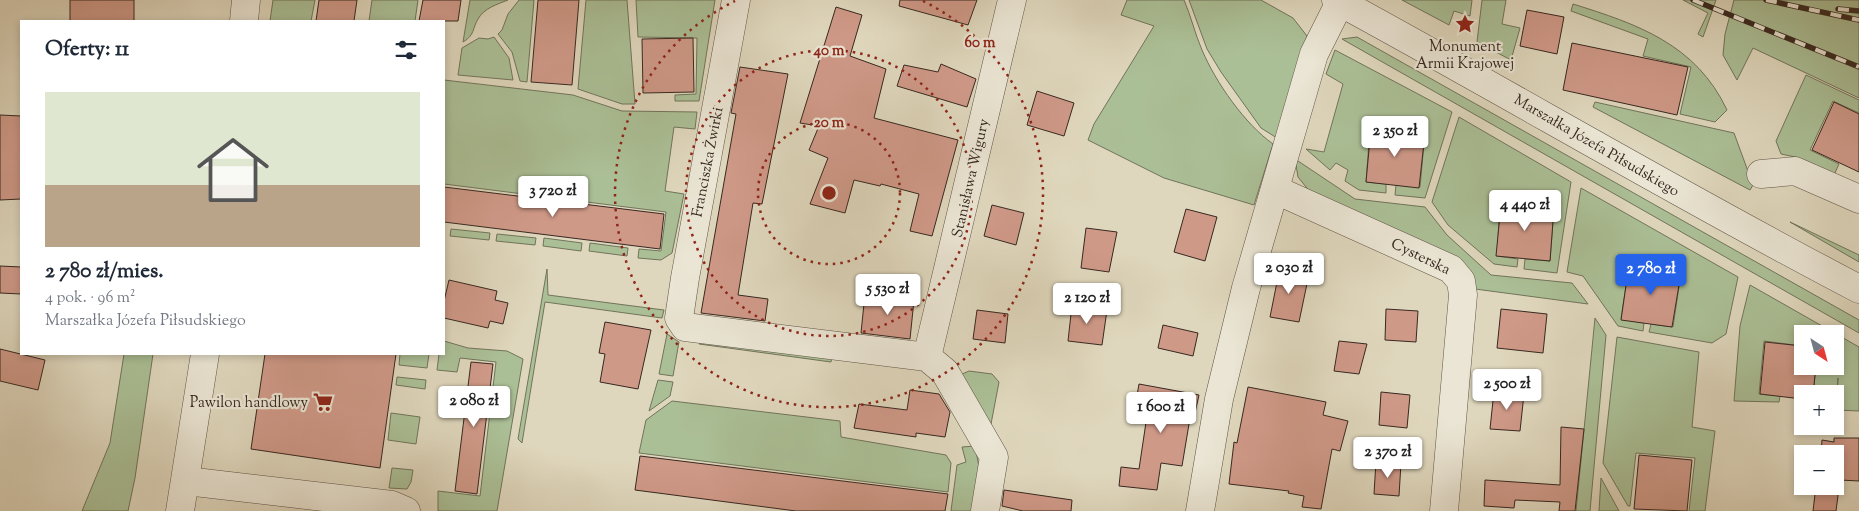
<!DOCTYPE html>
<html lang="pl">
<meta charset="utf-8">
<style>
body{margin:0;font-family:"Sorts Mill Goudy",serif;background:#f2f2f3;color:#1f2937;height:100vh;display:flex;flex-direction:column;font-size:19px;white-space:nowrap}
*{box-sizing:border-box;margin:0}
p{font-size:16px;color:#747a83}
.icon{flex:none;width:28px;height:28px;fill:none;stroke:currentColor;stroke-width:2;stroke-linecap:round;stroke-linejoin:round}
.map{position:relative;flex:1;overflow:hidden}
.panel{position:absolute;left:20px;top:20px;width:425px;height:335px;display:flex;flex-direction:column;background:#fff;border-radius:0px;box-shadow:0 2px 8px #0003}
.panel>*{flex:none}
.needle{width:32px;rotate:144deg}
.controls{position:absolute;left:1794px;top:325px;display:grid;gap:10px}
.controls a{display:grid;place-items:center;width:50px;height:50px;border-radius:0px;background:#fff;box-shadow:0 2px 8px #0003;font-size:25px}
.price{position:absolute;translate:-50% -42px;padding:0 11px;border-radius:5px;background:#fff;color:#222;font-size:16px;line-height:32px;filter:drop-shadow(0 1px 2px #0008)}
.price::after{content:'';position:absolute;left:50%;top:30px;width:15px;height:11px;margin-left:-8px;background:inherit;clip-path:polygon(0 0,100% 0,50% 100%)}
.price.current{background:#2563eb;color:#fff}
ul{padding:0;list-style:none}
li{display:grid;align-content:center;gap:10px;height:265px;padding:0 25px}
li+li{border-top:1px solid #e0e1e3}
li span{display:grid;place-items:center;height:155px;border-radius:0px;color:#555}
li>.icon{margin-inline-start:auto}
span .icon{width:90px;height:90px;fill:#fffc;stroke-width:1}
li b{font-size:21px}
h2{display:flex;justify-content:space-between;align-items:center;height:60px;padding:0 25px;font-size:21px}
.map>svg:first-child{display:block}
</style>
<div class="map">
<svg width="1859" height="511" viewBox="0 0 1859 511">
<rect width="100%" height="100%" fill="#dfd7bd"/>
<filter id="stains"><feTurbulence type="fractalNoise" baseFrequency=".004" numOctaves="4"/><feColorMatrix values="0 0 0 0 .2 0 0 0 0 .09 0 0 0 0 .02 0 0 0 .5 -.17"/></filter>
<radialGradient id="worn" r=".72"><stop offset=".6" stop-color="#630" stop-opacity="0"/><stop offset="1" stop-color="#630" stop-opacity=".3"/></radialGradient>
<g fill="#abbf96" stroke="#71745b">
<polygon points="273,0 315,0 311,21 270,21"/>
<polygon points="372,0 418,0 415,21 369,21"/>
<path d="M470,0H508C498,4 484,8 478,19C472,29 475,35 463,42Z"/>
<polygon points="519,0 534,0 527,82 520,81 512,52 498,34 502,30 508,14"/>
<polygon points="586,0 627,0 635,104 622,104 578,89"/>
<polygon points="636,0 715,0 699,101 675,101 675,95 696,94 697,38 638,37"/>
<path d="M1127,0H1184C1191,16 1195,34 1202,50C1216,83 1245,124 1273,144L1254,205L1164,178L1088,140L1094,124L1154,26L1121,15Z"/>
<polygon points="1189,0 1261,0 1293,18 1307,36 1277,138 1261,128 1221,72 1207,49"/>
<polygon points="1402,0 1472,0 1470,16 1454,11 1449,25"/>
<polygon points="1482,0 1506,0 1502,24 1520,28 1511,60 1477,42"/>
<polygon points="1683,0 1716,0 1703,37 1698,34 1708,13"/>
<polygon points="1734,0 1859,0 1859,98 1753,48 1737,80 1723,55 1725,34"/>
<path d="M1573,4C1637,24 1696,44 1727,110L1715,122L1680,114L1691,67L1643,56L1648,39L1571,11Z"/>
<polygon points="494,37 509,58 513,80 458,75 462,48 479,38 488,39"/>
<polygon points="1357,37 1859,320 1859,333 1342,39"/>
<polygon points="1335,50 1452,112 1425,198 1395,195 1396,185 1420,187 1425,133 1370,128 1366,182 1386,184 1386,193 1359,190 1345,181 1348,170 1336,163 1330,170 1306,149 1324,152 1343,84 1326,74"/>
<polygon points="1806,75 1859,100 1859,113 1833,101 1810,150 1839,164 1834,175 1795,157 1781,154 1776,141"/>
<polygon points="444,80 573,95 622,111 697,112 695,129 674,127 665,191 684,194 672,253 661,260 638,258 639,249 661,251 666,212 444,184"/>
<polygon points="1595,102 1734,133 1753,185 1750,190 1593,107"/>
<polygon points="1459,117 1571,182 1557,273 1524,269 1525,259 1550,261 1554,208 1500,203 1497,256 1518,259 1517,267 1494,264 1448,225 1432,202"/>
<polygon points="1295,159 1355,199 1425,207 1447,235 1491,275 1572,283 1588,304 1475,289 1310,192 1298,177"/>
<polygon points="1581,188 1738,277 1726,334 1712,343 1649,332 1651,324 1673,327 1681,273 1629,265 1621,319 1644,323 1643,331 1618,326 1583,276 1567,272"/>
<polygon points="1790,222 1859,255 1859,262"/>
<polygon points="451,229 490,233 489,240 450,236"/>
<polygon points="497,234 536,238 535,245 496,241"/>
<polygon points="544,238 582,243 581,251 543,246"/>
<polygon points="590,243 628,248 627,256 589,251"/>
<polygon points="547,269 548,295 664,310 662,318 545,302 522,443 518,439"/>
<polygon points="1750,285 1859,347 1859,411 1836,410 1838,378 1836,409 1835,394 1813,394 1816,366 1835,366 1835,334 1802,334 1802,346 1764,341 1759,394 1780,396 1779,402 1734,401 1740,326"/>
<polygon points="1595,318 1606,335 1590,511 1576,511"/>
<polygon points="667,334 679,342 673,376 659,374"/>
<polygon points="1617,337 1699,352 1692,427 1715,431 1705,511 1689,511 1695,458 1636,453 1630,506 1628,506 1603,463"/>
<polygon points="703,340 832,357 831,362 699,344"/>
<polygon points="444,341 468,348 507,351 523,359 497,511 438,511 438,491 480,496 496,362 460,358 457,372 437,370 439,354 444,354"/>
<polygon points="124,354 153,354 135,478 128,511 82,511 110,443"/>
<polygon points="400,354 429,354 427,368 399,365"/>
<polygon points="969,371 992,374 999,382 991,424 960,375"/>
<polygon points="397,377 426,380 425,389 396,385"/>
<polygon points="658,380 673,382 670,396 649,411"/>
<polygon points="672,401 840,421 841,437 946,455 951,463 948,492 639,453 646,420"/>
<polygon points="391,413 420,417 416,444 388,440"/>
<polygon points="975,446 980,472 975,511 951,511 957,465 966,462 962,447"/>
<polygon points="392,468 413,470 411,482 407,489 389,488"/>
<polygon points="1601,478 1619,511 1599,511"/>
</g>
<g fill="#cf9988" stroke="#372820">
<rect x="70" y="0" width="64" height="21"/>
<polygon points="319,0 357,0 354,21 316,21"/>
<polygon points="423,0 461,0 458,21 419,21"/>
<polygon points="538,0 579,0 572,85 531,82"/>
<polygon points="900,0 977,0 968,25 899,6"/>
<polygon points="836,7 862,15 850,56 886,69 874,118 958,140 932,236 910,231 919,194 881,184 880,186 854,180 845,213 810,204 828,158 809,150 819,126 800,123"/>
<polygon points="1527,10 1564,17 1557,54 1520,46"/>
<polygon points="693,38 694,92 643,93 642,39"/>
<polygon points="1572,43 1688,67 1677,115 1563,90"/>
<polygon points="941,64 976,79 967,107 897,86 904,65 938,72"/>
<polygon points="740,67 788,74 762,204 753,203 738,295 768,299 765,321 701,313 736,114 731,113"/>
<polygon points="1037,91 1074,103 1064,136 1027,125"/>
<polygon points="1834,102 1859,114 1859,172 1812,150"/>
<polygon points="0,115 21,116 21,199 0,200"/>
<polygon points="1371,128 1425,133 1419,188 1366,182"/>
<polygon points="444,187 664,214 660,249 444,222"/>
<polygon points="1501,204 1554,208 1550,261 1496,256"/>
<polygon points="992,205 1024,213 1016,245 984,236"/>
<polygon points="1186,209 1217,217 1205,261 1174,252"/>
<polygon points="1086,228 1117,232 1109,272 1081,268"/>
<polygon points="1629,265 1681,273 1672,327 1621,320"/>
<polygon points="0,266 21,267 21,294 0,293"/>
<polygon points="1280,267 1309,274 1299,322 1270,317"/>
<polygon points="449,280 497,291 495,300 508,303 503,324 490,321 488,328 444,318 444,301"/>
<polygon points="865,294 914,300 910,339 861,333"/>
<polygon points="1072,305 1107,310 1102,345 1068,341"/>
<polygon points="1386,309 1418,311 1416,342 1385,340"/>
<polygon points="1501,309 1547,314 1543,353 1497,348"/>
<polygon points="977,310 1008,314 1005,343 973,339"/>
<polygon points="605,322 651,330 638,389 600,382 605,354 599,353"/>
<polygon points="1163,325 1198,333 1193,356 1158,348"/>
<polygon points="1339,341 1367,344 1359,374 1334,371"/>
<polygon points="1765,342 1802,346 1802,366 1816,366 1813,394 1802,394 1802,399 1760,394"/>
<polygon points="0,349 45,360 38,390 0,381"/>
<polygon points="265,354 396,354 380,468 251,449"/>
<polygon points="471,362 493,364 477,494 455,491"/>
<polygon points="1139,384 1199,395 1195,413 1191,412 1182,466 1161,463 1157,490 1119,486 1121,467 1139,469 1148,409 1135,407"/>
<polygon points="1248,387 1326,402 1323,415 1348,421 1340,451 1332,449 1321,509 1302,507 1304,496 1288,493 1289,491 1229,484 1234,442 1237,443"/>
<polygon points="910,390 939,394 950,412 945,437 916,433 916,437 854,428 859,404 907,410"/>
<polygon points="1494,391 1524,394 1520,431 1490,429"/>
<polygon points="1381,392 1410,395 1407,428 1379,425"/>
<polygon points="1561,427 1584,429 1575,511 1559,511 1560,502 1515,500 1514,508 1484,506 1485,480 1560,485"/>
<polygon points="1834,438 1859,438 1859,481 1840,480 1836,511 1813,511 1816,486 1835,486 1835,454 1821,454 1822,440 1834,442"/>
<polygon points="1639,455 1692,460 1687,511 1634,509"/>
<polygon points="640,456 948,494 945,511 796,511 635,490"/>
<polygon points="1376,461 1401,463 1399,496 1374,494"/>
<polygon points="1004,490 1072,500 1071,511 1023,511 1002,506"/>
</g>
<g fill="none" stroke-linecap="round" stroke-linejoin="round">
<defs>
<g id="minor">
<polyline points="736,0 685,278 679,318 685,327 927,357 945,372 994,457 985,511"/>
<path d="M1336,0C1511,95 1682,197 1859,289"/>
<polyline points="244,21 246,0"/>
<polyline points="1761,174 1795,171 1859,199"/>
<polyline points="1276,190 1451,269 1461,281 1463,295 1444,511"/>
<polyline points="927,357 1012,0"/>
<polyline points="186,481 392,505 406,511"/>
<polyline points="180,511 205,354"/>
<polyline points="1200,511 1219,399 1246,288 1314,54 1340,2"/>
</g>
</defs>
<use href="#minor" stroke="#615447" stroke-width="29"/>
<use href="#minor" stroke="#eae5d4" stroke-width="28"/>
<defs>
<g id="rail">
<polyline points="1693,0 1859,67"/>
<polyline points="1766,0 1859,20"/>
<polyline points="1838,9 1859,11"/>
</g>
</defs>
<use href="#rail" stroke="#372820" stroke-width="5.5"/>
<use href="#rail" stroke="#eae5d4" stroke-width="4" stroke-dasharray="11" stroke-linecap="butt"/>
</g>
<g fill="none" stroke="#8f2418" stroke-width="2.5" stroke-dasharray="2.5 5">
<circle cx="829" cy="193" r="71"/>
<circle cx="829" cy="193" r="143"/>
<path d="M923 1A214 214 0 1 1 735 1"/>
</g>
<defs>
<symbol id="sight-bare" viewBox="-9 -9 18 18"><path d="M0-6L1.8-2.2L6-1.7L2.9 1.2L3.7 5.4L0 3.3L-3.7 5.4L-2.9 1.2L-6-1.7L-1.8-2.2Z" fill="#8f2418" stroke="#eae5d4" stroke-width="2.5" paint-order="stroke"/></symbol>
<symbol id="supermarket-bare" viewBox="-9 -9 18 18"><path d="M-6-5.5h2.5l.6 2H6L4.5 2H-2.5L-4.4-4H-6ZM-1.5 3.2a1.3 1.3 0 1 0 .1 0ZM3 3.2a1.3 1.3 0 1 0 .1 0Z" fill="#8f2418" stroke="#eae5d4" stroke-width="2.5" paint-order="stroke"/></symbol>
</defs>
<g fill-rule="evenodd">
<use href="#sight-bare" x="1451" y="10" width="28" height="28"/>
<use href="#supermarket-bare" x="309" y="388" width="28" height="28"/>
</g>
<g text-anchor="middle" stroke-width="4.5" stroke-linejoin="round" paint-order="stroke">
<g font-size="15" fill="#372820" stroke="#eae5d4">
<text x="1465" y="51">Monument<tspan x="1465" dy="17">Armii Krajowej</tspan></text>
<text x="308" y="407" text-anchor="end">Pawilon handlowy</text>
</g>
<g font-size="15" fill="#372820" stroke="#eae5d4">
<text transform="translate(1597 145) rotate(30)" y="5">Marszałka Józefa Piłsudskiego</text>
<text transform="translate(707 162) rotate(-79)" y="5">Franciszka Żwirki</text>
<text transform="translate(970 178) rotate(-77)" y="5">Stanisława Wigury</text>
<text transform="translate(1421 256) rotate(26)" y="5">Cysterska</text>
</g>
</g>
<circle cx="829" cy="193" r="8" fill="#8f2418" stroke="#eae5d4" stroke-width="2.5"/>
<g font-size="15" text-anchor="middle" font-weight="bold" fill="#8f2418" stroke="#eae5d4" stroke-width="4.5" stroke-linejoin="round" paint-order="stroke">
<text x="980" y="47">60 m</text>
<text x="829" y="55">40 m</text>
<text x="829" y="127">20 m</text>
</g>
<rect width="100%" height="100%" filter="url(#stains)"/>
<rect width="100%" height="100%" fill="url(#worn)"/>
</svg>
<div class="controls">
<a><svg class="needle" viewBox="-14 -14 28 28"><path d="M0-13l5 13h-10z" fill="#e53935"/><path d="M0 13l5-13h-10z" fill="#747a83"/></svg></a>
<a>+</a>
<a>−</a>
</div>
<b class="price" style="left:1395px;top:158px">2 350 zł</b>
<b class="price" style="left:553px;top:218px">3 720 zł</b>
<b class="price" style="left:1525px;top:232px">4 440 zł</b>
<b class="price" style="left:1289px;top:295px">2 030 zł</b>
<b class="price current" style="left:1651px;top:296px">2 780 zł</b>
<b class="price" style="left:888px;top:316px">5 530 zł</b>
<b class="price" style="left:1087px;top:325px">2 120 zł</b>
<b class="price" style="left:1507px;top:411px">2 500 zł</b>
<b class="price" style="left:474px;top:428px">2 080 zł</b>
<b class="price" style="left:1161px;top:434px">1 600 zł</b>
<b class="price" style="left:1388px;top:479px">2 370 zł</b>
<section class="panel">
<h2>Oferty: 11<svg class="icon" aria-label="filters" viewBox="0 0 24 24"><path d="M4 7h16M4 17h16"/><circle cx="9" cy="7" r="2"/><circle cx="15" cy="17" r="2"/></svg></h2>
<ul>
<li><span style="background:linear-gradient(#dfe7d0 60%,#b9a48a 0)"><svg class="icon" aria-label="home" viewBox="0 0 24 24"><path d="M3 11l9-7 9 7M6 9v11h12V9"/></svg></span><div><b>2 780 zł/mies.</b><p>4 pok. · 96 m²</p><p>Marszałka Józefa Piłsudskiego</p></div></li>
</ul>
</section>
</div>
